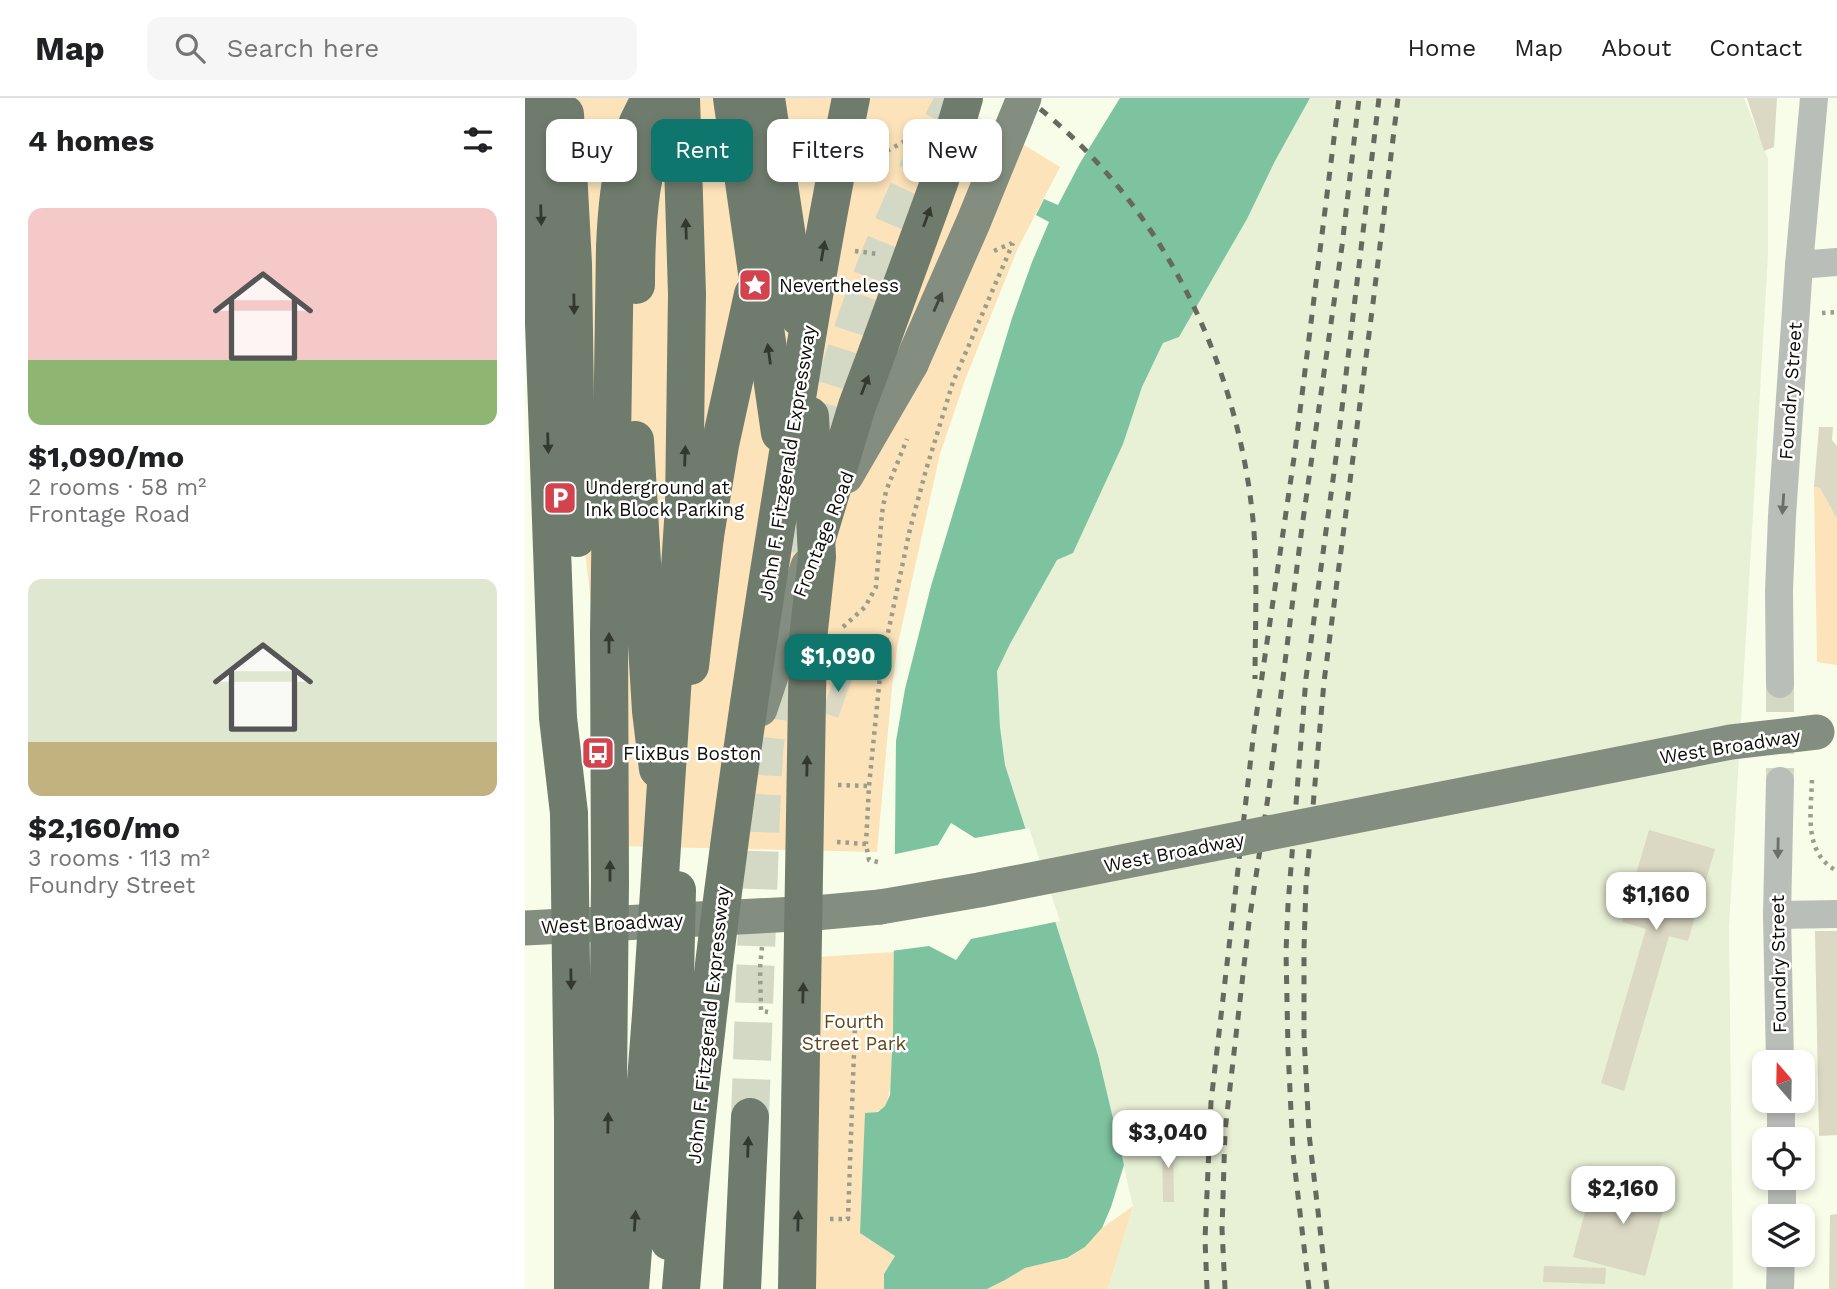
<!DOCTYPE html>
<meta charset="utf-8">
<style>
body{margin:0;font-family:"Work Sans",sans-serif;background:#f6f6f6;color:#202124;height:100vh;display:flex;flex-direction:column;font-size:26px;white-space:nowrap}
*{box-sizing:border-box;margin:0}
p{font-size:23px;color:#757577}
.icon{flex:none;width:38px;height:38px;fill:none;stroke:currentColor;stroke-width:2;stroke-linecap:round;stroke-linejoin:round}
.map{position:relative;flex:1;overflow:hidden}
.drawer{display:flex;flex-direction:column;background:#fff;width:525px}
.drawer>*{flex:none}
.banner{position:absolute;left:21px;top:21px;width:665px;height:63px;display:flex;gap:14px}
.needle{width:46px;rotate:340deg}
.tools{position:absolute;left:1227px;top:952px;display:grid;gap:14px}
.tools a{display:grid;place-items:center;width:63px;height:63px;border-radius:14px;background:#fff;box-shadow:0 4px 10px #0003;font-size:35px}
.price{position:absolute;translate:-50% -60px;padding:0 16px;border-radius:14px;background:#fff;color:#222;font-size:23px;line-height:46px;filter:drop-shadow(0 2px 4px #0008)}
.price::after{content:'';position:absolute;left:50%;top:42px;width:21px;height:16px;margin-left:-10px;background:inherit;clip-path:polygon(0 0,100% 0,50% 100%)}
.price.current{background:#0f766e;color:#fff}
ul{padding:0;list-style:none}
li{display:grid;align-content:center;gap:14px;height:371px;padding:0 28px}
li span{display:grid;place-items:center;height:217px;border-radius:14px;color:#555}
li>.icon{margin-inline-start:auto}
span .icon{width:126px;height:126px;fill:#fffc;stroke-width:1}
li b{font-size:30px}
h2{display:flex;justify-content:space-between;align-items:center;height:84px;padding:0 28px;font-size:30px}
.pill{padding:0 24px;border-radius:14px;background:#fff;box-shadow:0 4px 10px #0003;font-size:24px;line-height:63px}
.pill.current{background:#0f766e;color:#fff}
header{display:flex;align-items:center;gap:42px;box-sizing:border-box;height:98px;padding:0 35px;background:#fff;border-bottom:2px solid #e0e0e0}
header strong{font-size:33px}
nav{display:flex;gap:38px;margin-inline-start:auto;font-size:24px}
.search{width:490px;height:63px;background:#f6f6f6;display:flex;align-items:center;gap:18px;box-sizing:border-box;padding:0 24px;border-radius:14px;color:#757577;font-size:26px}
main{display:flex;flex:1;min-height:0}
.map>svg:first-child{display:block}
</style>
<header>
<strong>Map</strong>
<div class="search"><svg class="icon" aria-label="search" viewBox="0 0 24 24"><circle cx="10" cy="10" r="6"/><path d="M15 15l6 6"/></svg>Search here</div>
<nav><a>Home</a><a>Map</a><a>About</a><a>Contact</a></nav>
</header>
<main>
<section class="drawer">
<h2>4 homes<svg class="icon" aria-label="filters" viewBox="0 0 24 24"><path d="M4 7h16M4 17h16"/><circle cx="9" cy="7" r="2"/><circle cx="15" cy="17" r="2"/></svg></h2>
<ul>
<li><span style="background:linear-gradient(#f6c9c9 70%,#8fb573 0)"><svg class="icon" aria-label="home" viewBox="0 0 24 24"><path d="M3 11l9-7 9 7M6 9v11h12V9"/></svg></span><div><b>$1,090/mo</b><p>2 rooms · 58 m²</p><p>Frontage Road</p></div></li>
<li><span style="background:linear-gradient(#dfe7d0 75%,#c2b280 0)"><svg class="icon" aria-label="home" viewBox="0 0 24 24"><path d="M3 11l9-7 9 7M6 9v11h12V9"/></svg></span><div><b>$2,160/mo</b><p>3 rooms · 113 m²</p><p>Foundry Street</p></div></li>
</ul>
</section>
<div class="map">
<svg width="1312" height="1191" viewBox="0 0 1312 1191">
<rect width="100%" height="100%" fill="#f7fde8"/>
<polygon fill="#e8f0d5" points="785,0 1219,0 1243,61 1243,156 1204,830 1208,1191 583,1191 608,1108 573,957 480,667 475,630 472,572 485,546 532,462 548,455 610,311 617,289 638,245 654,239 722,121 750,63"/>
<g fill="#fce3b9">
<polygon points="0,0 423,0 535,69 493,150 440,282 415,356 372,550 367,589 352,754 93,748 11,13"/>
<polygon points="1289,389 1295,390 1312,421 1312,567 1292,564"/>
<path d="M369,854C369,879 371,993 360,1008C355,1014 348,1015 340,1015L370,1158L359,1176V1191H289L291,859Z"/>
<polygon points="608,1108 583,1191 462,1191 480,1182 500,1170 543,1160 560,1149 577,1130"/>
</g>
<polygon fill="#7ec3a0" points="595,0 785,0 750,63 722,121 654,239 638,245 617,289 598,346 548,455 532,462 485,546 472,573 475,629 480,667 573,957 599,1067 586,1109 577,1130 560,1149 542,1160 500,1170 480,1182 462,1191 359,1191 359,1176 370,1158 335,1135 340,1015 353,1014 360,1008 365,997 368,933 371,643 380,591 406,488 487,220 507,164 524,124 511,117 519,101 533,107 555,65"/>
<polygon fill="#f7fde8" points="426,725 450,740 504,730 535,823 446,841 431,862 404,848 366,853 366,757 413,747"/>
<g fill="#dbd8c3">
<polygon points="1222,0 1252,0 1249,49 1239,53"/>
<polygon points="1294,329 1308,329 1307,342 1312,348 1312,421 1295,390 1289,389"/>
<polygon points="312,572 328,578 313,620 297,614"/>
<polygon points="1124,732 1190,751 1163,843 1144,838 1099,993 1076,985 1121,831 1097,824"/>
<polygon points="1290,833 1312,833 1312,1037 1294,1038"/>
<polygon points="637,1039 648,1039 649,1104 638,1104"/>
<polygon points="1092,1076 1144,1090 1120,1178 1048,1159 1064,1099 1084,1104"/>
<polygon points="1312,1116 1312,1191 1304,1191 1305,1117"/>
<polygon points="1019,1168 1081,1170 1080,1186 1018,1184"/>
</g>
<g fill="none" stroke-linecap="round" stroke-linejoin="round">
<polyline stroke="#d4d9c6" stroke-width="28" stroke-dasharray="28 14" stroke-linecap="butt" points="1255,586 1255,683"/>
<g stroke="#d4d9c6" stroke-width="38" stroke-dasharray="38 19" stroke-linecap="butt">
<path d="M257,510C269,453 281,396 296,339C327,222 369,109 429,3"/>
<polyline points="225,1019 236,715 239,655 248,574"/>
</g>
<g stroke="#999d8e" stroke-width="4.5" stroke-dasharray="3.5 5" stroke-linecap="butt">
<polyline points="347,61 395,35"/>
<polyline points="330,153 353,156"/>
<polyline points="469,153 487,145"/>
<polyline points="1297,215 1312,214"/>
<polyline points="318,529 340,509 351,489 357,415 361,393 382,341"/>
<polyline points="313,555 356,568 344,688 341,746"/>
<polyline points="356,568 385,431 401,372 428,284 488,145"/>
<polyline points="320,575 326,559"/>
<path d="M1287,682C1286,715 1278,755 1312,773"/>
<polyline points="313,687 344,688"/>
<polyline points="312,744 341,746 344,762 357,765"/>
<polyline points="237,849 235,870 236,913 243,914"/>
<polyline points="305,1121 323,1121 330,926 307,923"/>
</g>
<g stroke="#b9bfb8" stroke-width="28">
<polyline points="1274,167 1312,164"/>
<polyline points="1255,586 1254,493 1257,418 1274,167 1289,0"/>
<polyline points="1252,817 1312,816"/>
<polyline points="1255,964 1252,817 1255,683"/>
<polyline points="1256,1003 1256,1041"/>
<polyline points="1257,1118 1257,1080"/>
<polyline points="1255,1191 1256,1157"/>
</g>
<g stroke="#838e80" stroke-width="35">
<polyline points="321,378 386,266"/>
<polyline points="235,611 283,468"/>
<polyline points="0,830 290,815 355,809"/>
</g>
<g stroke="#6f7c6d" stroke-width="38">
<path d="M90,150C92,98 97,46 126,0"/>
<polyline points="292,440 332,308 353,252"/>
<polyline points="116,448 126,613 133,671"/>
<polyline points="165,568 180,438"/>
<polyline points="144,1143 152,792"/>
<polyline points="217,1191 225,1019"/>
</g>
<g stroke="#66695d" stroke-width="5" stroke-dasharray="9 9" stroke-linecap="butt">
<path d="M501,0C633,99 712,259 728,422C733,475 730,528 730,581"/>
<polyline points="682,1191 680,1141 686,1004 729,633 770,353 814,0"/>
<polyline points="700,1191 697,1131 700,1033 724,824 743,699 777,429 817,148 834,0"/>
<polyline points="784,1191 768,1055 763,951 761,854 763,807 781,580 812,352 854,0"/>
<polyline points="802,1191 784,1036 779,937 779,850 781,787 799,584 848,205 873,0"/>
</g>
<g stroke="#838e80" stroke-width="35">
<polyline points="386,266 448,125 499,0"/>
<polyline points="355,809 454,792 1206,644 1292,634"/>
</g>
<g stroke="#6f7c6d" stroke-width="38">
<polyline points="11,0 33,620 44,715 48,1020 48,1191"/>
<polyline points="207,0 255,335"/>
<polyline points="241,0 274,219"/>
<polyline points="40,16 48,166 52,440"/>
<path d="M111,187C111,117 115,65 143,0"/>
<polyline points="353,252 415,82 439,0"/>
<polyline points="110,342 116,448"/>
<polyline points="180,438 195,347 228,196"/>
<polyline points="81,1191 85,783 84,536 90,150"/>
<polyline points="105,1191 126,917 159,408 162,196 156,0"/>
<path d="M156,1191C177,930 212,670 254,411C276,274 298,136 326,0"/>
<polyline points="272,1191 283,541 292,459 285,318"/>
</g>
</g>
<defs><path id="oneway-solid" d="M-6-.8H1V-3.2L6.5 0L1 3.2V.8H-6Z" transform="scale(1.75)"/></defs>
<g fill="#343930">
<use href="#oneway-solid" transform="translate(16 117) rotate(88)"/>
<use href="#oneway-solid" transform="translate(402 119) rotate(-70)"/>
<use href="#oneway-solid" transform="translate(161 131) rotate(-92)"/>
<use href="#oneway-solid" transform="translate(298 153) rotate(-80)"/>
<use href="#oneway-solid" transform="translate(49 206) rotate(89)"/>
<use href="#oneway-solid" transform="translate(244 256) rotate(-98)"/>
<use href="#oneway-solid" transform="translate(340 287) rotate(-69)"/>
<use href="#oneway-solid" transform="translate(23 345) rotate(88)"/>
<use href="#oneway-solid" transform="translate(160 358) rotate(-88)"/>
<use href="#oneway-solid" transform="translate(84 545) rotate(-90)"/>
<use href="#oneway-solid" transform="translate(282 668) rotate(-89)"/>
<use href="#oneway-solid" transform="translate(85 773) rotate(-90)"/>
<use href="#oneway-solid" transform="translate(46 881) rotate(89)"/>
<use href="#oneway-solid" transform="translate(278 895) rotate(-89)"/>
<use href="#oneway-solid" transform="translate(83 1025) rotate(-89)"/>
<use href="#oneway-solid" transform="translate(223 1049) rotate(-88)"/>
<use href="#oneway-solid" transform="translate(110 1123) rotate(-86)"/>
<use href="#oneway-solid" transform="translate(273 1123) rotate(-89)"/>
</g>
<use fill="#42473d" href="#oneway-solid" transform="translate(413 204) rotate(-66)"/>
<g fill="#6b6f68">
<use href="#oneway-solid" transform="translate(1258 406) rotate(94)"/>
<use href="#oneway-solid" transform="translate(1253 750) rotate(91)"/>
</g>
<defs>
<symbol id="sight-square" viewBox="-11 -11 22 22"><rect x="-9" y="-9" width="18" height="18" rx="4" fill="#d3434e" stroke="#fff"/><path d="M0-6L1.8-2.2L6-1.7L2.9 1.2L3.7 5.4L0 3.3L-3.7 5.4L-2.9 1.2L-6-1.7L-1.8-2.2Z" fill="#fff"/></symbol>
<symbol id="parking-square" viewBox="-11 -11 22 22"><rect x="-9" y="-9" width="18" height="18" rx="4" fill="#d3434e" stroke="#fff"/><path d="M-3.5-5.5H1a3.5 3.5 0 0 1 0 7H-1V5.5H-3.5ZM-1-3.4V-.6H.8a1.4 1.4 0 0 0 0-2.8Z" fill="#fff"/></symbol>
<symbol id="bus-square" viewBox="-11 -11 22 22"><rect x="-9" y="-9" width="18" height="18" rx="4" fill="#d3434e" stroke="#fff"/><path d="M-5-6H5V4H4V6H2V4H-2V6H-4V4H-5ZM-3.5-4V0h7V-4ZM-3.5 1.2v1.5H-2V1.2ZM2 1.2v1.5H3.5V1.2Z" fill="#fff"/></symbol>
</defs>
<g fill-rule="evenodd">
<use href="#sight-square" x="211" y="168" width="38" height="38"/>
<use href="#parking-square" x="16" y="381" width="38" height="38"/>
<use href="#bus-square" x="54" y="636" width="38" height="38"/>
</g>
<g text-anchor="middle" stroke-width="5" stroke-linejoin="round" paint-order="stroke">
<g font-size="19" fill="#0c0d07" stroke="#fff" text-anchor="start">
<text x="254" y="194">Nevertheless</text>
<text x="60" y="396">Underground at<tspan x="60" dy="22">Ink Block Parking</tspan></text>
<text x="98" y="662">FlixBus Boston</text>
</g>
<g font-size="19" fill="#0c0d07" stroke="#fff">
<text transform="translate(1265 293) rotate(-86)" y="7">Foundry Street</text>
<text transform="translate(262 365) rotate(-81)" y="7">John F. Fitzgerald Expressway</text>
<text transform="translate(298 436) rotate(-68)" y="7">Frontage Road</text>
<text transform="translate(1205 648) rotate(-9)" y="7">West Broadway</text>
<text transform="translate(649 754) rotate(-11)" y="7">West Broadway</text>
<text transform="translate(87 825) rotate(-3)" y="7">West Broadway</text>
<text transform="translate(1253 866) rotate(-91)" y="7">Foundry Street</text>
<text transform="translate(183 927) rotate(-84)" y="7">John F. Fitzgerald Expressway</text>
</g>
<g font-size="19" fill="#61481a" stroke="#fff">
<text x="329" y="930">Fourth<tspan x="329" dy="22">Street Park</tspan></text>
</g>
</g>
</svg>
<div class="tools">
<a><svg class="needle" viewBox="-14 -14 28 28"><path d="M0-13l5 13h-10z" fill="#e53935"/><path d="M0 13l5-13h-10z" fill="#757577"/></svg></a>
<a><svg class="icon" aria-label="locate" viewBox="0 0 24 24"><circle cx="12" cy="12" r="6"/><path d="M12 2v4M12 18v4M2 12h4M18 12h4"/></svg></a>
<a><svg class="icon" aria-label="layers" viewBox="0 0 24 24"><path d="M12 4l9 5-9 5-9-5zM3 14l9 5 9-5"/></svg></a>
</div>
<b class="price current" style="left:313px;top:596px">$1,090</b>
<b class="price" style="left:1131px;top:834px">$1,160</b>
<b class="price" style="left:643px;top:1072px">$3,040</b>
<b class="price" style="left:1098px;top:1128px">$2,160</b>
<div class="banner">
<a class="pill">Buy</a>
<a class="pill current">Rent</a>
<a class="pill">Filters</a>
<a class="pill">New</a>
</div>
</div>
</main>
